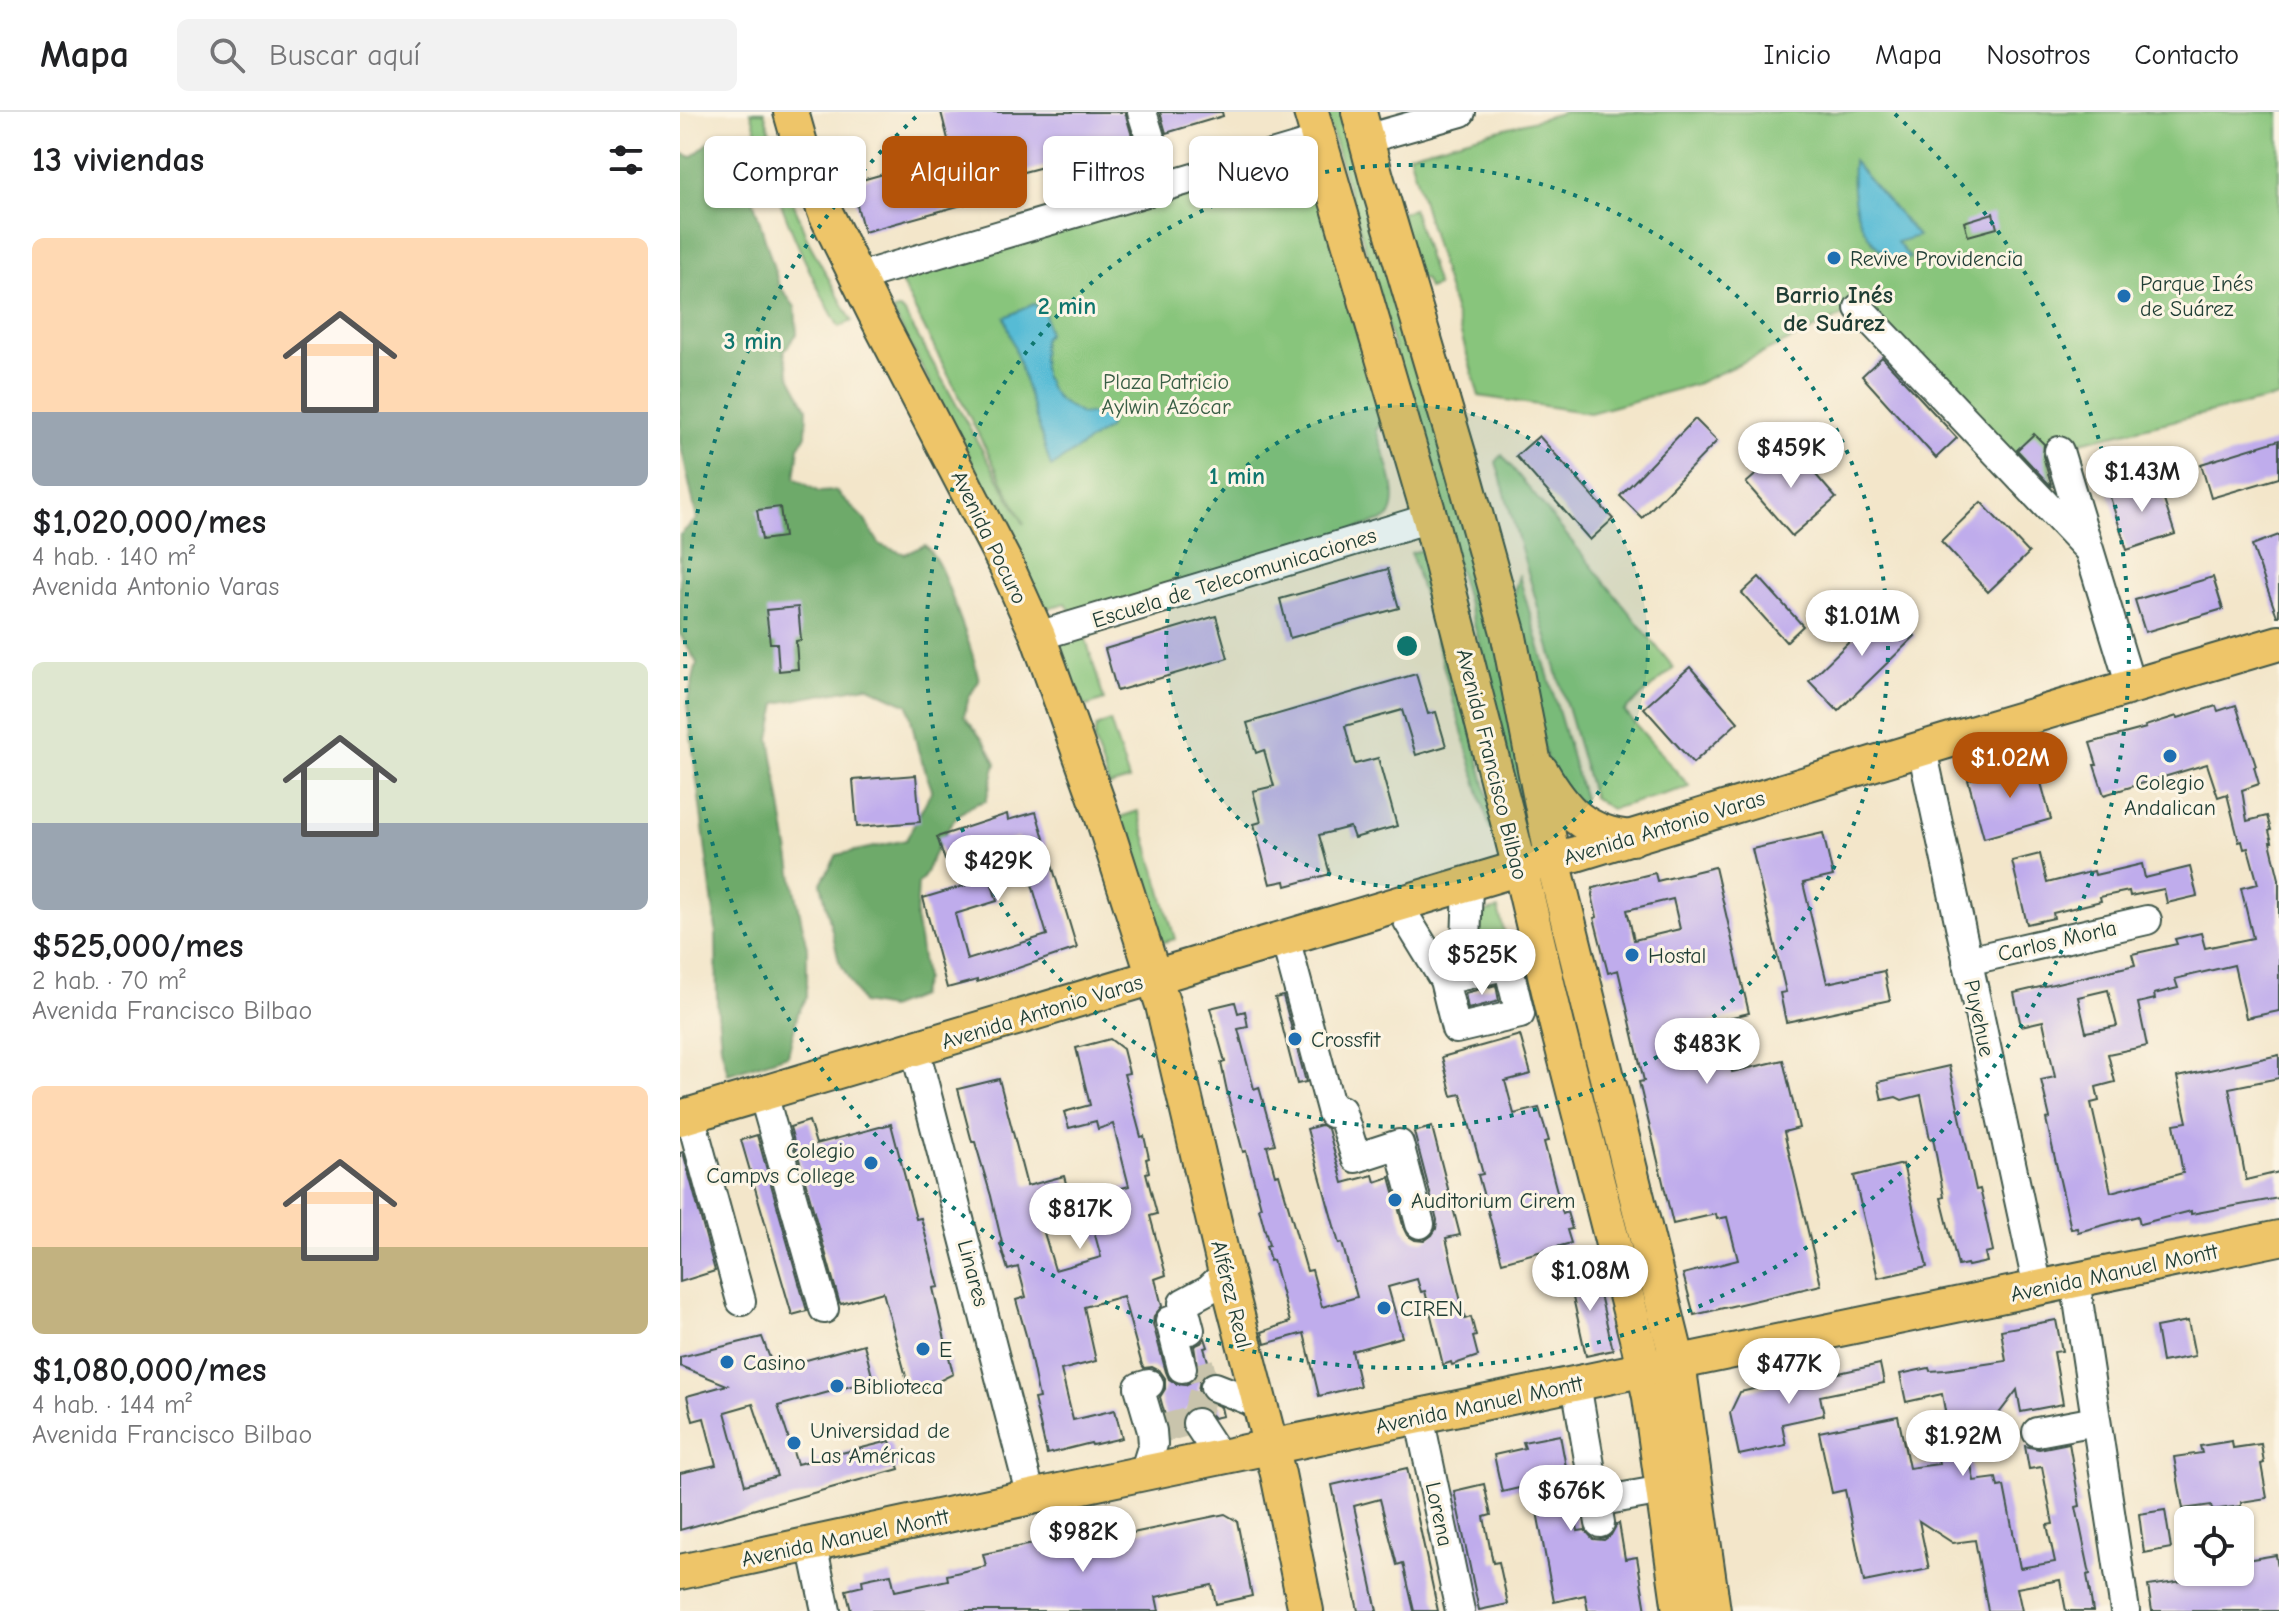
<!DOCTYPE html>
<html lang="es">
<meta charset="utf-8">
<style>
body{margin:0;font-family:"Comic Neue",sans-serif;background:#f2f2f2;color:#202124;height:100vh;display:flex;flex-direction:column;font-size:30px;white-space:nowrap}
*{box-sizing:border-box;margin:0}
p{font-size:26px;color:#757577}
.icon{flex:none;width:44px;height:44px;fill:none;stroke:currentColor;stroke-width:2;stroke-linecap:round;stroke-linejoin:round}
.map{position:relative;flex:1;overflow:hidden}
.side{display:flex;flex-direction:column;background:#fff;width:680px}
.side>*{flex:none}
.banner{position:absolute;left:24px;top:24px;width:760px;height:72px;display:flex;gap:16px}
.buttons{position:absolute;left:1494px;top:1394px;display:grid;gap:16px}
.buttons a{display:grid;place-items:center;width:80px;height:80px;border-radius:12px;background:#fff;box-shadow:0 2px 6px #0004;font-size:40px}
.price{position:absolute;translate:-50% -68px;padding:0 18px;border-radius:28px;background:#fff;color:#222;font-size:26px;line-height:52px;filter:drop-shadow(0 2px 4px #0008)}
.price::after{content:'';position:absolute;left:50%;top:48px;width:24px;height:18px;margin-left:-12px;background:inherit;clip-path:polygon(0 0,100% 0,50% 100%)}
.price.current{background:#b45309;color:#fff}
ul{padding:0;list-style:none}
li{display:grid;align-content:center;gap:16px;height:424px;padding:0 32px}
li span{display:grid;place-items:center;height:248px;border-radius:12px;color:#555}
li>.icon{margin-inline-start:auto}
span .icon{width:144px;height:144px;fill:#fffc;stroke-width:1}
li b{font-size:34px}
h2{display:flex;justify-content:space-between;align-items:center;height:96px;padding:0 32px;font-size:34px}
.tag{padding:0 28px;border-radius:12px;background:#fff;box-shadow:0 2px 6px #0004;font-size:28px;line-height:72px}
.tag.current{background:#b45309;color:#fff}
header{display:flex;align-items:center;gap:48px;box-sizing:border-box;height:112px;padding:0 40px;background:#fff;border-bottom:2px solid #e0e0e0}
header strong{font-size:38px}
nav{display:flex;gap:44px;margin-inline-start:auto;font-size:28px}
.search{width:560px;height:72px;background:#f2f2f2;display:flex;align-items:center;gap:20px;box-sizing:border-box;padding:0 28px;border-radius:12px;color:#757577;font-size:30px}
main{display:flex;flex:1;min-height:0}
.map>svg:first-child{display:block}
</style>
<header>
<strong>Mapa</strong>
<div class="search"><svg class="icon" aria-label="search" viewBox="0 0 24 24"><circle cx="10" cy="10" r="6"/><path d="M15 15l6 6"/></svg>Buscar aquí</div>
<nav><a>Inicio</a><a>Mapa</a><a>Nosotros</a><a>Contacto</a></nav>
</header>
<main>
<section class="side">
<h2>13 viviendas<svg class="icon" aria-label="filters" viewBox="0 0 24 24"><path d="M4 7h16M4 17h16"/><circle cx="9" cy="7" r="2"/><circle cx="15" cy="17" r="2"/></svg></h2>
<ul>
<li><span style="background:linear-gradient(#ffd9b3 70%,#9aa5b1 0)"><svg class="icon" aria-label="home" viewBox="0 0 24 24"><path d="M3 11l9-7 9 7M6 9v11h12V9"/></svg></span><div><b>$1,020,000/mes</b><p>4 hab. · 140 m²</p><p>Avenida Antonio Varas</p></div></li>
<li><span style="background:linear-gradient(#dfe7d0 65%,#9aa5b1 0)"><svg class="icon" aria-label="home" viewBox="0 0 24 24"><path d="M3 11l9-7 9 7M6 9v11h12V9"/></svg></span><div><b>$525,000/mes</b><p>2 hab. · 70 m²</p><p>Avenida Francisco Bilbao</p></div></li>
<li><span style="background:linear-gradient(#ffd9b3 65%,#c2b280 0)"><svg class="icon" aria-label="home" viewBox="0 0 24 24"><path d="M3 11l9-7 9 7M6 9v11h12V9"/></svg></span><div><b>$1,080,000/mes</b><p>4 hab. · 144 m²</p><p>Avenida Francisco Bilbao</p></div></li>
</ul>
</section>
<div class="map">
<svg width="1599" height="1499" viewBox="0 0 1599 1499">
<rect width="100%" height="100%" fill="#fcf5e5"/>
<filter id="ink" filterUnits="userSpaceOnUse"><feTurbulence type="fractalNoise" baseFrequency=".0125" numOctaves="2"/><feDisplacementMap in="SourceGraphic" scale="16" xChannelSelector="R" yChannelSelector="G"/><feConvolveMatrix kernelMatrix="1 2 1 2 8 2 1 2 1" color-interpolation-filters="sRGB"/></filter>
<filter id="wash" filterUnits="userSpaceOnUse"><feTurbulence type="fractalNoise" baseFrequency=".006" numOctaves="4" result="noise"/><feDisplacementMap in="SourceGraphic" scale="32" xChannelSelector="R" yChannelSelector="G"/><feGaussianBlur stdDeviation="1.8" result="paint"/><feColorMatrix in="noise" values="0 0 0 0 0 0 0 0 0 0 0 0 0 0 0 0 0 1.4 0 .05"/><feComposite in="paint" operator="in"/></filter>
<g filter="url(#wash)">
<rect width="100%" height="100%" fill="#f3e6ca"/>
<g fill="#88c57b" stroke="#548158" stroke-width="2">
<path d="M71,0H84L104,66L128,129L172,209L159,215C120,147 92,75 71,0Z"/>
<polygon points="646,0 672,0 790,408 858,713 846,717 809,564"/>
<polygon points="885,0 1599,0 1599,285 1396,331 1369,345 1376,395 1186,193 1016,272 910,301 799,284 729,42"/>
<path d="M613,48L620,74L634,70L703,310L696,318C703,341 725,388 707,407L393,504L386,491L364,497L307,379L213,200L219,197L224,200L344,412L218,164Z"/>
<polygon points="733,97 757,174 748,177 745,168 737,165 720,101"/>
<polygon points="822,343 994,556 944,599 1010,675 931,697 913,685 816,350"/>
<polygon points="741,438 786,597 816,716 810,717 731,441"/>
<polygon points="839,464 904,687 896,692 867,650 831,489"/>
<polygon points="403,517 424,588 407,594 399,592 376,527"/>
<polygon points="430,609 449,668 429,674 414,628 416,615"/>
<polygon points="458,699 495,827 480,831 437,706"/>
<polygon points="818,797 826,826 807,833 798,829 794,803"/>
</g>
<path fill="#6eaa6b" stroke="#467450" stroke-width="2" d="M33,27L59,41L99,173L115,195L117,222L104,239L110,264L127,296L126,323L119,335L115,366L139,380L156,379L184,407L200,433L225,442L245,433C263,454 266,470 276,496C285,520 294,543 299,569L289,585L284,604L306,632L316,651L306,689C275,695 264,722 251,749C246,758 247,764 238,771L236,806L245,867L239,884L209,896L182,891L159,849L141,771L157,743L226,728L252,678L238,638L228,593L187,574L97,591L90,626L113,767L127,836V885L118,901L108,943L48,962L41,934L37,890L36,817L7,592L17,551L0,522V423L17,407L0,330V41L12,45Z"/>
<g fill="#56bbd5" stroke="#3a7c84" stroke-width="2">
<path d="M1173,49L1238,124L1217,130L1230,146L1214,150C1178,123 1170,93 1173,49Z"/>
<polygon points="354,192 365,200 368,220 363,229 362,246 364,264 370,276 378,288 401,302 434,301 428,316 371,355 325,205"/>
</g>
<g id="blocks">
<g fill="#bfacec" fill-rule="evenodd">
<polygon points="261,0 445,0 454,31 336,62 340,77 184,120 171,71 272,43"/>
<polygon points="480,0 542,0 543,4 486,21"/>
<polygon points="1313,101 1317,116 1288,124 1284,110"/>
<polygon points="1202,245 1277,326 1256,346 1182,264"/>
<polygon points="1015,307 1037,329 962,406 940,384"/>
<polygon points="1354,322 1364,332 1363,344 1372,375 1337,338"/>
<polygon points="859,324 933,407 910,428 836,344"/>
<polygon points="1599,328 1599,366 1531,386 1521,352"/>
<polygon points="1110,333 1156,386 1112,424 1066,371"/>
<polygon points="1477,367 1495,422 1447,438 1429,382"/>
<polygon points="1301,390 1349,441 1308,480 1261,429"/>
<polygon points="100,395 104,425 82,428 77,398"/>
<polygon points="1599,423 1599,504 1597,504 1572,433"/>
<polygon points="708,457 719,496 610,526 600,487"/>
<polygon points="1079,465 1123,514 1106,530 1062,481"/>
<polygon points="1533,465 1543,497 1465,520 1455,488"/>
<polygon points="1206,494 1235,524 1158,599 1129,569"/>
<polygon points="118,495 121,528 116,529 118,557 99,559 97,531 90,531 86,498"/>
<polygon points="536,504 548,546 437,579 425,537"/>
<polygon points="1010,555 1058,610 1013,651 964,596"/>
<polygon points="736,562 748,602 756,600 766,634 736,643 722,598 665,614 675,652 698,646 717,714 674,726 670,715 639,723 650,762 606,774 605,769 590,772 574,712 581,710 573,679 594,674 584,638 576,641 567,611"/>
<path d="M1556,593L1576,654L1574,655L1579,672L1562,678L1567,709L1587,704L1591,718L1589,719L1592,730H1590L1599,767V899L1566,906L1554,853L1495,867L1498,876L1474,882L1475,887L1458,891L1467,934L1428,942L1435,970L1416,975L1419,989L1411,991L1431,1080L1503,1061L1494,1012L1507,1010L1497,965L1599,943V966L1549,976L1566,1068L1599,1060V1086L1511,1102V1099L1460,1112L1458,1104L1398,1120L1397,1116L1391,1117L1366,1007L1370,1006L1361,968L1375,965L1363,909L1341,914L1334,881L1455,853L1452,842L1497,832L1495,827L1521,821L1525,836L1573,826L1561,776L1578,772L1568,736L1564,737L1562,729L1559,730L1547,682L1538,685L1527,652L1424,683L1414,653H1417L1410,631L1466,616L1465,614L1497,604L1498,606L1536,594L1538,599ZM1428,878L1437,914L1406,920L1398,885Z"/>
<polygon points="1355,649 1371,707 1304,726 1288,668"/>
<polygon points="236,663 240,710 177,715 173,668"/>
<polygon points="356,700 397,836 297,870 297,868 267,876 243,786 310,766 317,789 275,802 287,848 367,823 338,725 265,748 257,725 327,702 328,708"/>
<polygon points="1143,721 1153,764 1123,771 1147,871 1204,859 1210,888 1106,910 1100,881 1106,880 1072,737"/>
<polygon points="1360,742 1367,771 1414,759 1415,763 1462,752 1465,766 1510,755 1517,784 1487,791 1484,777 1450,784 1449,779 1420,785 1421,789 1373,801 1374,806 1347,812 1332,749"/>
<path d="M1035,755L1069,901L1011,915L1021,955L1049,948L1052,960L1103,948L1119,1016L1104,1020L1141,1173L1014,1203L1003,1162L1058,1148L1047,1105L1037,1107L1036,1102L993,1112L959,970L964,969L938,858L928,861L914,806L917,805L912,783L913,776L975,761L977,769ZM993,787L1000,817L954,828L947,798Z"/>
<polygon points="816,873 819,889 788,897 785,881"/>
<polygon points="603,884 626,970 617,972 595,886"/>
<polygon points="555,890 558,901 565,899 568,915 558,917 574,977 579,975 595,1032 587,1034 595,1063 599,1062 627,1159 632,1158 642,1195 677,1185 662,1131 659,1132 627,1017 641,1013 648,1017 663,1071 693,1063 695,1070 710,1065 724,1117 727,1123 735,1128 744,1129 752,1123 756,1117 757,1108 734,1020 752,1015 780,1123 766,1126 785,1207 791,1205 796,1224 793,1225 798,1244 772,1253 771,1250 763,1253 745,1179 741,1180 737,1167 708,1175 722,1225 672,1239 680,1274 639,1284 624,1221 585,1232 582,1220 610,1210 593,1148 590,1149 586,1134 589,1133 579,1096 581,1095 566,1039 563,1040 548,984 541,951 545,950 530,896"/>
<polygon points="840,923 851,962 825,969 834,1002 859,996 869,1029 864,1030 883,1102 887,1100 892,1117 887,1118 891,1131 822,1150 798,1063 803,1062 781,982 772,984 762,945"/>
<polygon points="430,927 443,937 449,961 444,962 461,1025 464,1024 469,1046 466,1047 469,1060 466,1061 477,1102 470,1104 486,1163 475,1167 482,1194 474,1204 473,1212 486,1260 489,1267 497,1272 505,1273 513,1269 518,1260 514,1234 521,1231 525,1226 528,1235 524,1236 531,1259 524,1262 520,1268 518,1278 522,1286 541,1295 543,1304 534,1306 525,1296 515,1294 507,1297 502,1303 501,1315 489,1318 480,1285 485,1277 485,1266 480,1259 472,1255 464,1256 462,1253 443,1184 404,1195 416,1249 381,1258 393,1308 435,1298 442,1326 412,1333 411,1331 367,1342 354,1287 359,1286 346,1223 336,1188 346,1185 338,1155 328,1158 320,1132 322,1131 311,1084 295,1030 292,1030 278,977 319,967 347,1074 384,1064 391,1090 358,1100 375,1158 421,1145 405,1086 449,1074 433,1012 418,1017 416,1009 389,1016 384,1000 410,993 396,936"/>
<polygon points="1269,954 1296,1078 1300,1077 1306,1102 1305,1102 1313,1139 1305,1141 1307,1150 1288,1154 1287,1152 1278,1154 1261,1086 1264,1085 1253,1026 1250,1027 1241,983 1222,988 1216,985 1202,988 1198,970"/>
<polygon points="129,1009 136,1032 211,1012 236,1107 241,1106 259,1175 253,1176 273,1262 231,1283 203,1180 161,1192 159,1189 110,1015"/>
<polygon points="77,1023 127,1199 112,1203 61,1028"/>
<polygon points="3,1040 35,1159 0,1170 0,1041"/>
<polygon points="1223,1052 1247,1155 1198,1166 1174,1064"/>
<polygon points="914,1157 933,1238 906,1244 888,1163"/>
<polygon points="1376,1208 1382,1239 1374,1240 1383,1292 1341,1300 1337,1278 1304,1321 1286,1325 1294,1369 1316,1366 1318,1375 1324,1374 1340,1456 1375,1450 1367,1413 1373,1412 1362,1355 1349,1357 1345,1334 1359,1337 1389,1331 1400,1394 1396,1395 1410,1462 1407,1463 1413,1499 1386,1499 1380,1468 1337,1476 1342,1499 1308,1499 1295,1428 1273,1431 1239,1409 1249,1457 1184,1470 1165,1378 1152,1381 1139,1320 1218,1304 1229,1356 1259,1352 1256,1334 1271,1332 1262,1282 1226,1290 1220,1262 1249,1256 1250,1259 1265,1258 1326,1249 1321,1218"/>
<polygon points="1508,1209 1515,1244 1482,1250 1476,1215"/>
<path d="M82,1225L94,1257L184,1232L193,1268L98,1294L117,1352L210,1329L219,1357L0,1418V1361L36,1353L24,1306L13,1309L7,1284L47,1273L0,1254V1245ZM73,1292L97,1364L65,1373L45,1300Z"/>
<polygon points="1200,1252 1204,1271 1140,1284 1144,1303 1102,1312 1106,1333 1059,1343 1050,1301 1060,1280 1136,1263 1136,1266"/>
<polygon points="880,1323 898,1419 905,1418 913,1427 924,1428 931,1423 937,1412 939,1411 945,1447 957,1445 966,1499 908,1499 905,1483 874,1490 852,1373 822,1380 814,1343 845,1336 843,1330"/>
<polygon points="1552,1329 1553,1336 1581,1332 1584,1351 1581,1352 1587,1386 1561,1390 1561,1394 1532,1398 1531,1393 1503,1397 1494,1345 1522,1341 1520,1334"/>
<polygon points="727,1356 758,1499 734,1499 723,1451 717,1453 700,1387 674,1394 697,1499 678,1499 652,1373"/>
<polygon points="804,1372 811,1403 804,1405 813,1451 819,1450 828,1492 799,1498 774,1379"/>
<polygon points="1485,1398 1491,1436 1464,1441 1459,1402"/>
<polygon points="545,1402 557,1409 572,1484 536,1492 532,1473 476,1485 479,1499 171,1499 166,1478 183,1474 182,1468 191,1466 211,1462 215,1479 268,1468 267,1463 306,1454 303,1442 392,1424 394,1433"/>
<polygon points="1596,1443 1599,1463 1599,1499 1472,1499 1468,1474 1510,1468 1509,1460 1560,1460 1560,1449"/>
</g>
</g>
</g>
<g filter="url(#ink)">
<use href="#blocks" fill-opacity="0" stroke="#3f564a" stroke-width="2"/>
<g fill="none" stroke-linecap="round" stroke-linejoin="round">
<g stroke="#c9c4ac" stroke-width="28" stroke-dasharray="28 14" stroke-linecap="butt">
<polyline points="515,1308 525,1273 519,1251"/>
<polyline points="481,1317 515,1308"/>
</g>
<defs>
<g id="minor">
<polyline points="462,0 485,74"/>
<polyline points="686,27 781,0"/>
<polyline points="178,165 639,29"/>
<polyline points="1179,196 1407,436"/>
<polyline points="1379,339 1451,575"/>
<polyline points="358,524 750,406"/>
<polyline points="1242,637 1358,1176"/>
<polyline points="723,791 728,809 764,868 776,917 840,902 828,853 764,868"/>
<polyline points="605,826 652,1001 661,998 676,1046 719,1032 740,1112"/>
<polyline points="1287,849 1467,808"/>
<polyline points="785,863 788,772"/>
<polyline points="235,937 351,1385"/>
<polyline points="83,982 144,1197"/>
<polyline points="10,1003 61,1189"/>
<polyline points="1395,1168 1445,1499"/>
<polyline points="510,1218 503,1191 529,1177 546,1161"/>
<polyline points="502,1256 490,1209 504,1204"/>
<polyline points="896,1272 920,1411"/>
<polyline points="535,1275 579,1292"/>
<polyline points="739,1304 780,1499"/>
<polyline points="517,1311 540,1346"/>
<polyline points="1357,1320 1416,1309"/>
<polyline points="464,1361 473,1332 472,1319 459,1275 469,1272"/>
<polyline points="916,1390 983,1378"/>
<polyline points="132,1432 146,1499"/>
</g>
<g id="major">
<polyline points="111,0 121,35 146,102 195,201 326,453 358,524 421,700 483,893 546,1161 598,1362 626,1499"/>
<polyline points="631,0 750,406 840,756 877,913 959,1234 970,1285 1000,1499"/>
<polyline points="679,0 696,65 783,358 828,520 873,748 998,1251 1033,1499"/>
<path d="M861,659C884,699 905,722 952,726"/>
<polyline points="0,1006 840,756 896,742 1264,630 1599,531"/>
<polyline points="0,1460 464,1361 1599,1126"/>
</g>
</defs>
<use href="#minor" stroke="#3f564a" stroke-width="32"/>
<use href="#major" stroke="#3f564a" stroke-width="38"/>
<use href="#minor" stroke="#fff" stroke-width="28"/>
<use href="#major" stroke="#eec569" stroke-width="34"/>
</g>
</g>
<circle cx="727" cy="534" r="241" fill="#0f766e" fill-opacity=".12"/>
<g fill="none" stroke="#0f766e" stroke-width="4" stroke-dasharray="4 8">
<circle cx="727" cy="534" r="241"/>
<circle cx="727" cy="534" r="481"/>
<path d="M1215 2A722 722 0 1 1 239 2"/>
</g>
<g fill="#1f6fb2" stroke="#fcf5e5" stroke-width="3">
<circle cx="1154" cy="146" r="8"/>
<circle cx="1444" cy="184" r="8"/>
<circle cx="1490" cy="644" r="8"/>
<circle cx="952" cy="843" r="8"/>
<circle cx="615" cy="927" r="8"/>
<circle cx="191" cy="1051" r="8"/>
<circle cx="715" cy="1088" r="8"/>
<circle cx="704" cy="1196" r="8"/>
<circle cx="243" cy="1237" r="8"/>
<circle cx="47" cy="1250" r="8"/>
<circle cx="157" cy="1274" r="8"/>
<circle cx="114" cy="1331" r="8"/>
</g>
<g text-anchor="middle" stroke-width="6" stroke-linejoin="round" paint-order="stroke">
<g font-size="22" fill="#1f3d34" stroke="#fcf5e5" text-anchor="start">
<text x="1170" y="154">Revive Providencia</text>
<text x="1460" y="179">Parque Inés<tspan x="1460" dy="25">de Suárez</tspan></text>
<text x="1490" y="678" text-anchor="middle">Colegio<tspan x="1490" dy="25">Andalican</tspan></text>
<text x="968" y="851">Hostal</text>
<text x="631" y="935">Crossfit</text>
<text x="175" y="1046" text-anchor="end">Colegio<tspan x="175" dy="25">Campvs College</tspan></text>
<text x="731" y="1096">Auditorium Cirem</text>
<text x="720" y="1204">CIREN</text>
<text x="259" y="1245">E</text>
<text x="63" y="1258">Casino</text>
<text x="173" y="1282">Biblioteca</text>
<text x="130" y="1326">Universidad de<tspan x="130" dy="25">Las Américas</tspan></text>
</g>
<g font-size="22" fill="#395f46" stroke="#fcf5e5">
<text x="486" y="277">Plaza Patricio<tspan x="486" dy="25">Aylwin Azócar</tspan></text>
</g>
<g font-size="22" fill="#1f3d34" stroke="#fcf5e5">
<text transform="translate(310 425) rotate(64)" y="8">Avenida Pocuro</text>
<text transform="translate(554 465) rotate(-17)" y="8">Escuela de Telecomunicaciones</text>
<text transform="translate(813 652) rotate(76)" y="8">Avenida Francisco Bilbao</text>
<text transform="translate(984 715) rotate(-17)" y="8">Avenida Antonio Varas</text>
<text transform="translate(1377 828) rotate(-13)" y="8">Carlos Morla</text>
<text transform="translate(362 899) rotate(-17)" y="8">Avenida Antonio Varas</text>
<text transform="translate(1300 906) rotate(78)" y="8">Puyehue</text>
<text transform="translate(1434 1160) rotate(-12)" y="8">Avenida Manuel Montt</text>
<text transform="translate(294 1161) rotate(75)" y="8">Linares</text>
<text transform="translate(552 1182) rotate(76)" y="8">Alférez Real</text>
<text transform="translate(799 1292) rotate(-12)" y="8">Avenida Manuel Montt</text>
<text transform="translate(760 1402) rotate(78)" y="8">Lorena</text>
<text transform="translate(165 1425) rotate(-12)" y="8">Avenida Manuel Montt</text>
</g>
<g font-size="24" font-weight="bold" fill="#1f3d34" stroke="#fcf5e5">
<text x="1154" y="191">Barrio Inés<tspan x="1154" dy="28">de Suárez</tspan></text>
</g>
</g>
<circle cx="727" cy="534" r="12" fill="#0f766e" stroke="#fcf5e5" stroke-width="4"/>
<g font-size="24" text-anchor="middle" font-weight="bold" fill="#0f766e" stroke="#fcf5e5" stroke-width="6" stroke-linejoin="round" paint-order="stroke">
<text x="387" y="202">2 min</text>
<text x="73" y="237">3 min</text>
<text x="557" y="372">1 min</text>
</g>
</svg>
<div class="buttons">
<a><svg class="icon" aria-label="locate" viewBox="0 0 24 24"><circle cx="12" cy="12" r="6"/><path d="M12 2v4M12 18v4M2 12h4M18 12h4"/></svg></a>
</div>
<b class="price" style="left:1111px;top:378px">$459K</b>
<b class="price" style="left:1462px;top:402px">$1.43M</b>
<b class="price" style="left:1182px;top:546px">$1.01M</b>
<b class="price current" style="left:1330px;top:688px">$1.02M</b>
<b class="price" style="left:318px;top:791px">$429K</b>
<b class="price" style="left:802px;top:885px">$525K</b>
<b class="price" style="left:1027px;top:974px">$483K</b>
<b class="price" style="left:400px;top:1139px">$817K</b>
<b class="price" style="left:910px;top:1201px">$1.08M</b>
<b class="price" style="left:1109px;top:1294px">$477K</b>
<b class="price" style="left:1283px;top:1366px">$1.92M</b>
<b class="price" style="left:891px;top:1421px">$676K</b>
<b class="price" style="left:403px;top:1462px">$982K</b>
<div class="banner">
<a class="tag">Comprar</a>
<a class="tag current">Alquilar</a>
<a class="tag">Filtros</a>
<a class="tag">Nuevo</a>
</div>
</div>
</main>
